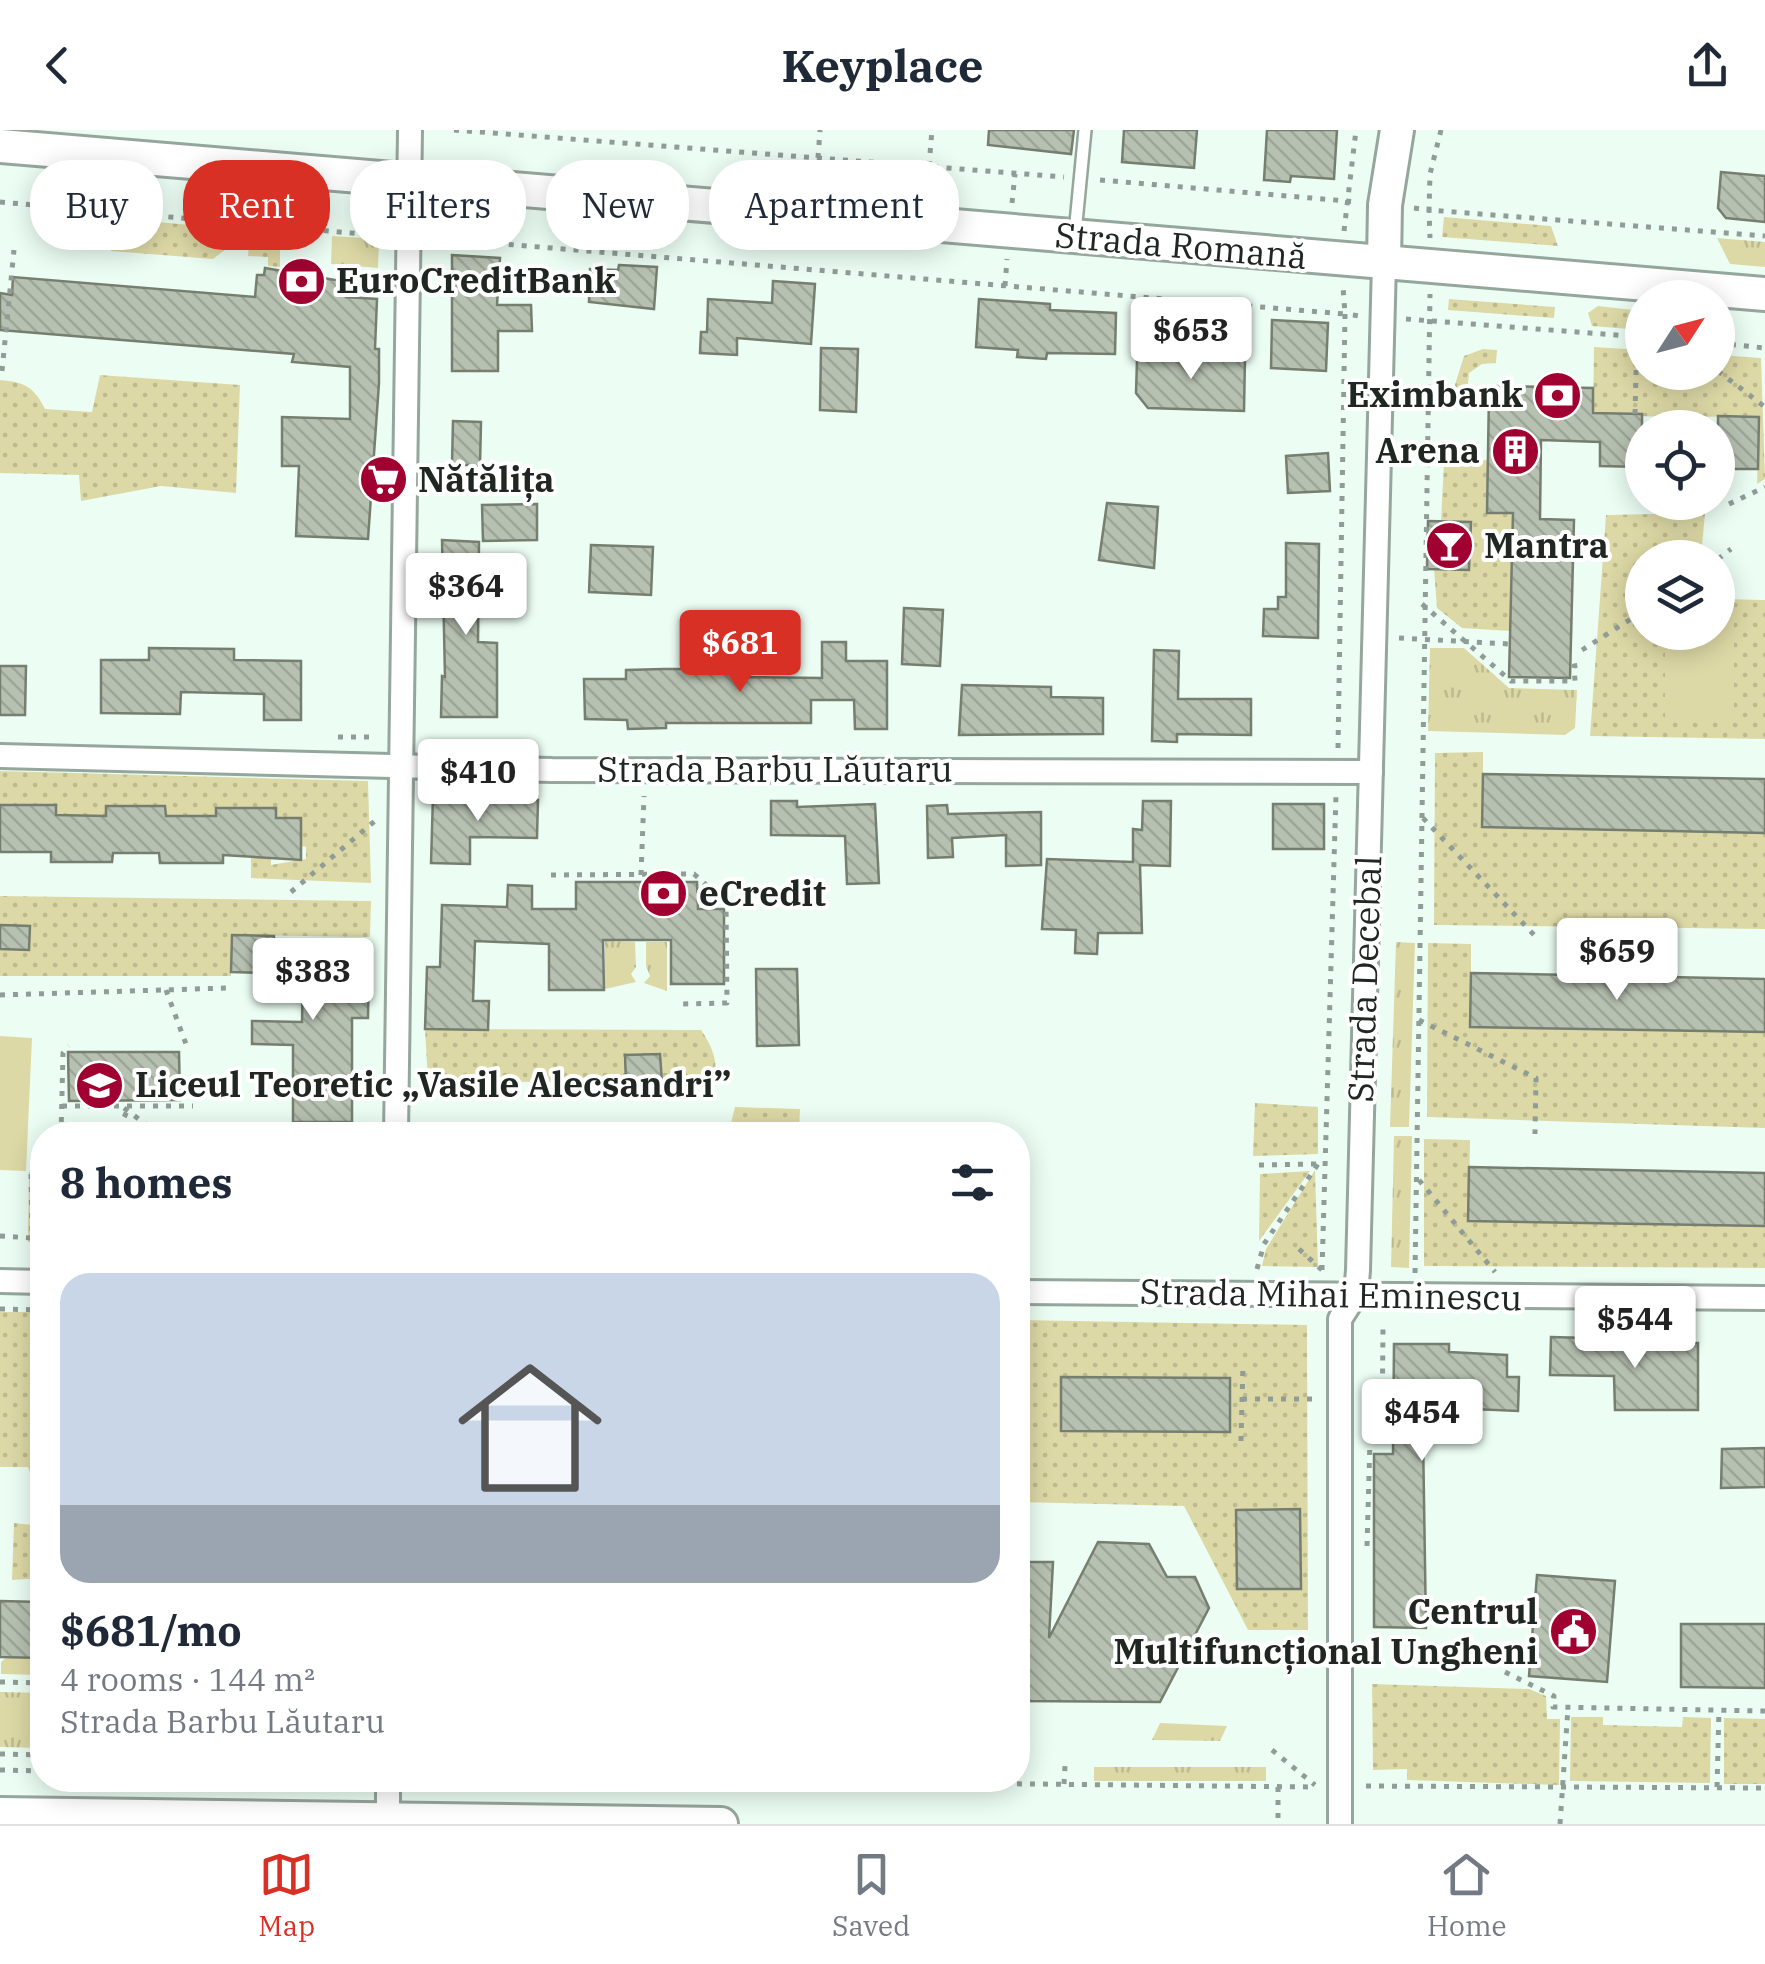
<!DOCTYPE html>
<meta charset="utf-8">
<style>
body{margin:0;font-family:"IBM Plex Serif",serif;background:#f6f6f7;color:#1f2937;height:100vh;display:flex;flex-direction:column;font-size:38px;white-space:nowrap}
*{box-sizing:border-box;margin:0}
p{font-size:32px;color:#747a83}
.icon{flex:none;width:55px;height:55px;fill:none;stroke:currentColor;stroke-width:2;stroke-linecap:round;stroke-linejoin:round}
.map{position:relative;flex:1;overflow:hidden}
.details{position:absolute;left:30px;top:992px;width:1000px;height:670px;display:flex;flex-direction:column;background:#fff;border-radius:40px;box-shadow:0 5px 25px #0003}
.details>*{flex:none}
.hud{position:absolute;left:30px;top:30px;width:1000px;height:90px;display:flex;gap:20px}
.needle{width:65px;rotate:54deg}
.tools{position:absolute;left:1625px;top:150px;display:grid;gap:20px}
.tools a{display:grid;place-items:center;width:110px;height:110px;border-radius:50%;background:#fff;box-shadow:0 5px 25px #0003;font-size:50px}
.price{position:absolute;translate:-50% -85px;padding:0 22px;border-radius:10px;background:#fff;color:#222;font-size:32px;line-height:65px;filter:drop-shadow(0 2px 5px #0008)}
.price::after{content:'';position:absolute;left:50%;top:60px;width:30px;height:22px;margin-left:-15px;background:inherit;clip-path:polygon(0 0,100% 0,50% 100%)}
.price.active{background:#d93025;color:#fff}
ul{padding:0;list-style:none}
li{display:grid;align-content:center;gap:20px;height:530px;padding:0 30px}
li+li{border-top:2px solid #e0e1e3}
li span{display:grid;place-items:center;height:310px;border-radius:30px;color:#555}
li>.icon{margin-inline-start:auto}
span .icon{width:180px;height:180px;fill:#fffc;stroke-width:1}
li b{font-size:42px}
h2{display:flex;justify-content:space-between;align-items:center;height:120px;padding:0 30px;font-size:42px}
.pill{padding:0 35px;border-radius:40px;background:#fff;box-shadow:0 5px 25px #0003;font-size:35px;line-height:90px}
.pill.active{background:#d93025;color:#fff}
header{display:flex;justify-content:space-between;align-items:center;height:130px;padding:0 30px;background:#fff;font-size:45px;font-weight:700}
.tabs{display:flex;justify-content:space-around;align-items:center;height:140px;border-top:2px solid #e0e1e3;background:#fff;font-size:28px;color:#747a83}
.tabs a{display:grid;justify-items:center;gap:5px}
.tabs .active{color:#d93025}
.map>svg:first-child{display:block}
</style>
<header><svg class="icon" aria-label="back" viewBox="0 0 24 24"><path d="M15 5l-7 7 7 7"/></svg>Keyplace<svg class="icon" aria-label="share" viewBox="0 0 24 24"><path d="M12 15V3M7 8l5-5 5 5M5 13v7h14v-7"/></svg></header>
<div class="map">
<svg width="1765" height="1694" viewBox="0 0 1765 1694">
<defs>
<pattern id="grass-tufts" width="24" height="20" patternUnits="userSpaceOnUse" patternTransform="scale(2.5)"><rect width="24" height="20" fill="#ddd9a6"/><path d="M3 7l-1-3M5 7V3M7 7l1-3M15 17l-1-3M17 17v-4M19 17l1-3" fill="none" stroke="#bdba8f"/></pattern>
<pattern id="garden-dots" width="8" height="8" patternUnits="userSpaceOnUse" patternTransform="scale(2.5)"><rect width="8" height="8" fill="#ddd9a6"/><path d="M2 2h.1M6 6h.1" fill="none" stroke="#bdba8f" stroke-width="1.8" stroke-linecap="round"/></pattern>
<pattern id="building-back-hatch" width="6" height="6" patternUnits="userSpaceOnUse" patternTransform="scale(2.5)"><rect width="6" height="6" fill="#b7c1b1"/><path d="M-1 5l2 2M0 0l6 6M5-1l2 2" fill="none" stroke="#9da698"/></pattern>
</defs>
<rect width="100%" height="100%" fill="#ecfef4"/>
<g fill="url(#grass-tufts)">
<polygon points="203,62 236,66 236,85 201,82"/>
<polygon points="261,68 321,74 321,91 251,86"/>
<polygon points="332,106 379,109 378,138 331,134"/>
<polygon points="1717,108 1765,112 1765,137 1730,134"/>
<polygon points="1430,518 1464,518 1509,558 1577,560 1575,598 1565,605 1428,601"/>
<polygon points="605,811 635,812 636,837 631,844 636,852 605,859"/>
<polygon points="646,812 667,812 667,861 644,853 650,846 646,836"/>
<polygon points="1396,812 1415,813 1409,997 1390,997"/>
<polygon points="1394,1006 1412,1006 1409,1138 1391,1137"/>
<polygon points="7,1527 42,1528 42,1545 1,1544 1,1532"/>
<polygon points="0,1562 42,1563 42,1618 0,1617"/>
<polygon points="1160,1593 1227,1596 1220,1611 1152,1610"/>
<rect x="1094" y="1637" width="172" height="14"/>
</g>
<g fill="url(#garden-dots)">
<polygon points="1444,87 1551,96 1558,116 1442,107"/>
<polygon points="114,88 233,99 230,116 213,129 111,121"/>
<polygon points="250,99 280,101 280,137 268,136 268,127 248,126"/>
<polygon points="1449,169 1555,177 1554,188 1448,180"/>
<polygon points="1598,176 1642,181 1642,200 1592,196 1588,183"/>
<polygon points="1594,217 1642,220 1642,242 1718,242 1718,225 1761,228 1765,349 1757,354 1759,287 1593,286"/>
<polygon points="1483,219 1497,220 1496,233 1482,234 1469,243 1467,263 1453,261 1464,226"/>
<path d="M100,245L240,255L236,363L161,356L81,371L79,345L0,343V250C25,252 34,257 45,279L92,282Z"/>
<polygon points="1488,330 1488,382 1513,383 1510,501 1462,498 1437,478 1434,439 1469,440 1471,393 1441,391 1444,332"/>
<polygon points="1705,383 1701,427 1642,428 1642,502 1718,502 1718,469 1765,470 1765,609 1590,606 1606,385"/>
<polygon points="1483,622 1483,697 1765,703 1765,799 1434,795 1435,623"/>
<polygon points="0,641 368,651 371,753 251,748 251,725 271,725 271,735 306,729 306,717 301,716 301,688 276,688 276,678 217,678 216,686 166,686 165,677 106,686 56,685 56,675 0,675"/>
<polygon points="0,766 371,771 370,807 232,805 231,846 0,846"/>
<polygon points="1428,813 1471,814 1471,897 1765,902 1765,998 1427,987"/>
<path d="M425,899L701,900C712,916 721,936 712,955L428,950Z"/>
<polygon points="1255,973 1318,977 1318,1024 1253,1026"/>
<polygon points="735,977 800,979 799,1005 728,1005"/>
<polygon points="1424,1009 1470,1010 1469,1091 1765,1096 1765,1138 1424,1136"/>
<polygon points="1315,1040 1318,1137 1262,1136 1266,1119"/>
<polygon points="1310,1041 1259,1111 1260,1044"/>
<polygon points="0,1182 42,1182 42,1373 28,1337 0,1337"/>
<polygon points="1018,1190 1307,1195 1308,1500 1248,1500 1184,1376 1018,1372"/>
<polygon points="14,1393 42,1396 42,1448 12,1450"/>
<polygon points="1372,1554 1529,1559 1546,1566 1547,1589 1560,1589 1559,1655 1407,1650 1407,1639 1373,1640"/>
<polygon points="1571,1587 1603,1587 1603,1595 1682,1597 1683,1587 1711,1588 1710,1653 1570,1651"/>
<polygon points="1724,1588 1765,1589 1765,1654 1724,1654"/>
</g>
<g fill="#ddd9a6">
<polygon points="1718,476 1734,476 1734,588 1665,587 1665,503 1718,502"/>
<polygon points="0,906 32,908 26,1041 0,1040"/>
<polygon points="29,1042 42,1042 42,1112 28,1112"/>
</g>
<g fill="url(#building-back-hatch)" stroke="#767e70" stroke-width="2.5">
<polygon points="989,0 1074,0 1071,24 988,15"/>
<polygon points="1124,0 1197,0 1194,38 1122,32"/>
<polygon points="1267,0 1337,0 1334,49 1291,46 1290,52 1264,50"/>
<polygon points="1721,42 1765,46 1765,92 1726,88 1718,78"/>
<polygon points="452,125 500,128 497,175 531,175 532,201 498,201 498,241 452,241"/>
<polygon points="619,135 657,137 654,179 589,172 590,139 618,140"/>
<polygon points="265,138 347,152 346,167 377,169 375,219 379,219 379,253 368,409 296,406 299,336 282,336 282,287 350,289 350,237 292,232 294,224 0,200 0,163 12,165 13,147 255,167 257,145 264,145"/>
<polygon points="773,151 815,154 811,214 737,208 737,225 700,223 701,202 707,202 708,169 772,173"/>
<polygon points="979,169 1050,174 1050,180 1116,183 1115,224 1047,223 1046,229 1017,227 1018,220 976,217"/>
<polygon points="1272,190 1328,193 1326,241 1271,238"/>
<polygon points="821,218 858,219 856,282 820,280"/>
<polygon points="1155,219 1180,220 1184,226 1245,228 1244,281 1148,278 1136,263 1137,230"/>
<polygon points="1497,256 1593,258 1593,283 1642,284 1642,337 1600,336 1600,312 1541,310 1540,389 1574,390 1570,548 1509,547 1513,383 1487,383 1489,263"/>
<polygon points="1718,286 1759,287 1758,339 1718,339"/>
<polygon points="453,291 481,292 480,336 452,334"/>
<polygon points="1328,323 1330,361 1288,363 1286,326"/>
<polygon points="1107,373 1158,377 1154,438 1099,430"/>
<polygon points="537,374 537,410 483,411 482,375"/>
<polygon points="1428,391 1471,392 1469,440 1427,439"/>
<polygon points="442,410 479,412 478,512 497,513 497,587 441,587 442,546 445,547"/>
<polygon points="1286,413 1319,414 1318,508 1263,506 1264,479 1278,479 1278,467 1286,467"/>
<polygon points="591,415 653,417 651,465 589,462"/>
<polygon points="904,478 943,480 940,536 902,534"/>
<polygon points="822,512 846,512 846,531 887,531 887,599 855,599 854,570 811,570 811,593 666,593 666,598 628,599 627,590 585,589 584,549 626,549 626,540 664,539 735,539 735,547 822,548"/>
<polygon points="149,518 234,519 234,530 301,531 301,590 264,590 264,564 181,562 180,584 101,583 101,530 149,530"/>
<polygon points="1154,520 1179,521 1178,569 1251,569 1251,605 1177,604 1177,612 1152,611"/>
<polygon points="0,536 26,536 25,585 0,585"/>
<polygon points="962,555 1051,557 1051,567 1103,568 1103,604 959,605"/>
<polygon points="1483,644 1765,649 1765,703 1482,697"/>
<polygon points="433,666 538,670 537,708 470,707 470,734 431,733"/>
<polygon points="771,671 797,671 797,677 875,674 879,753 847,754 845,706 771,705"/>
<polygon points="1143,671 1171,671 1170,736 1140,735 1142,803 1098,803 1097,824 1075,823 1076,800 1042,799 1047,729 1133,732 1133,699 1142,700"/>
<rect x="1273" y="674" width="51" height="45"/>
<polygon points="0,675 56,675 56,685 106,686 106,676 165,676 166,686 216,686 216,678 276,678 276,688 301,688 301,730 223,725 223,733 160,733 159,723 113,723 112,732 51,732 51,722 0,722"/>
<polygon points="947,675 948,684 1041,682 1041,735 1006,736 1006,705 952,708 953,727 928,728 927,676"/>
<polygon points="576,752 697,752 698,779 724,779 724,854 671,854 671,810 603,810 604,860 549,860 549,814 475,811 473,871 489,871 488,900 425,899 427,837 440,837 442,775 507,777 508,755 532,756 532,779 576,779"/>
<polygon points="0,795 30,796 29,820 0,819"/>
<polygon points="232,805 274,806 273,822 369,824 368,888 352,888 352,992 293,992 293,915 252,914 252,891 302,892 303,844 231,842"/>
<polygon points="756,839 797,839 799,915 757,916"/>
<polygon points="1471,843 1765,849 1765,902 1470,897"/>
<polygon points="68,922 179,922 180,970 69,971"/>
<polygon points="660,924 662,953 626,954 625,925"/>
<polygon points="1469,1037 1765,1043 1765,1096 1468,1091"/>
<polygon points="1551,1207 1587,1208 1587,1213 1698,1213 1698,1280 1615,1280 1614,1246 1550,1245"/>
<polygon points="1394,1214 1449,1214 1449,1222 1507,1225 1507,1247 1519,1247 1518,1281 1449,1278 1449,1305 1423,1305 1426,1498 1374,1497 1374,1324 1393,1324"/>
<polygon points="1061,1247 1230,1248 1230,1302 1061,1301"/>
<polygon points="1765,1318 1765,1357 1721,1358 1722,1319"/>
<polygon points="1300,1379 1301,1459 1237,1459 1236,1380"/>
<polygon points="1098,1412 1149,1414 1167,1447 1195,1447 1209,1478 1160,1572 1018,1571 1018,1432 1053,1432 1049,1508"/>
<polygon points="1537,1445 1615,1451 1607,1552 1529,1546"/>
<polygon points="0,1471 42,1472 42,1528 0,1527"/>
<polygon points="1681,1494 1765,1494 1765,1558 1681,1557"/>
</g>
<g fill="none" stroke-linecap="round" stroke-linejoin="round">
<defs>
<polyline id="lane" points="1075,103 1085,0"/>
<g id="street">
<polyline points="0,626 552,640 1371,642"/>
<polyline points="396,1005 410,0"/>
<polyline points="0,1151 42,1152"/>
<polyline points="1018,1162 1765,1168"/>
<polyline points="388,1694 388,1650"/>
<polyline points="1340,1694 1340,1189 1356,1164 1358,1140 1384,132"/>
</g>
<g id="secondary">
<polyline points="0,16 1765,164"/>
<polyline points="1384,132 1385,75 1397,0"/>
<polyline points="0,1684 721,1694"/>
</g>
</defs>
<use href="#lane" stroke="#95a69c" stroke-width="16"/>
<use href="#street" stroke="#95a69c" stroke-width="28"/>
<use href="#secondary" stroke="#95a69c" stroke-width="38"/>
<g stroke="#909d96" stroke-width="5" stroke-dasharray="5 8" stroke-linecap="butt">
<polyline points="454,0 1064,47"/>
<polyline points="1441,0 1430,44 1429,80 1765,106"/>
<polyline points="818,28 820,0"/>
<polyline points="929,36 932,0"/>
<polyline points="1100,50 1358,72"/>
<polyline points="0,72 385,106"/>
<polyline points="1012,73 1015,44"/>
<polyline points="1414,78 1429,80 1430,108"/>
<polyline points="1344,101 1356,0"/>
<polyline points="431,108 1345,184 1343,157"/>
<polyline points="1005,156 1007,129"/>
<polyline points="1406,189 1642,207"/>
<polyline points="1718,213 1765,218"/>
<polyline points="2,241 14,120"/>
<polyline points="1718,241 1765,277"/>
<polyline points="1635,284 1637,206"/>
<polyline points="1729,374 1765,357"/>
<polyline points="1718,429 1731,419"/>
<polyline points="1422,474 1511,551 1575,551 1574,536 1581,535"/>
<polyline points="1399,508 1510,514"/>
<polyline points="1582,520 1642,482"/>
<polyline points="338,607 377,607"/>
<polyline points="1338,618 1345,184 1360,186"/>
<polyline points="1423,688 1537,808"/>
<polyline points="551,745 694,744 726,773 727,873 680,874"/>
<polyline points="641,745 644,666"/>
<polyline points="291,762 376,690"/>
<polyline points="166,860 186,914"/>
<polyline points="0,865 228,858"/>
<polyline points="1419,890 1536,948 1535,1004"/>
<polyline points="62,976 193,976"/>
<polyline points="124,978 160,1005"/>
<polyline points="119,999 127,981"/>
<polyline points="61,1005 63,923 69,916"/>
<polyline points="98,1005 109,997 125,1005"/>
<polyline points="1259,1035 1316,1034"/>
<polyline points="1419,1050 1495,1142"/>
<polyline points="0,1106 32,1108 31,1039 42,1039"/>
<polyline points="1299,1119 1322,1140"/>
<polyline points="1257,1139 1264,1114 1318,1034"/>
<polyline points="1322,1140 1336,664"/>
<polyline points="1415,1143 1430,164"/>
<polyline points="0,1179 42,1180"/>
<polyline points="1242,1269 1317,1269"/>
<polyline points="1241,1311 1243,1234"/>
<polyline points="1367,1416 1370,1310 1382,1307 1383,1198"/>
<polyline points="1505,1542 1554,1566 1553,1577 1765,1581"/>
<polyline points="0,1552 42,1553"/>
<polyline points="1272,1620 1315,1655"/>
<polyline points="0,1624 42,1625"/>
<polyline points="0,1640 42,1641"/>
<polyline points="653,1650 1315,1657"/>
<polyline points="1064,1654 1065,1636"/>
<polyline points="1366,1656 1765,1658"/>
<polyline points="1278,1657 1278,1694"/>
<polyline points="1717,1657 1719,1580"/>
<polyline points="1560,1694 1568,1578"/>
</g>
<use href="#lane" stroke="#fff" stroke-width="11"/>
<use href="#street" stroke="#fff" stroke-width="22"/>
<use href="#secondary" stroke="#fff" stroke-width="32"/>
</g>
<defs>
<symbol id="bank-disc" viewBox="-11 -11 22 22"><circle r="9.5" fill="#a10130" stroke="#fff"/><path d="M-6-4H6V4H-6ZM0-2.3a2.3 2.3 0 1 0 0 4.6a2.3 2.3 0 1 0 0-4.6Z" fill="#fff"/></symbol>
<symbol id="building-disc" viewBox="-11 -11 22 22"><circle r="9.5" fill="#a10130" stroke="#fff"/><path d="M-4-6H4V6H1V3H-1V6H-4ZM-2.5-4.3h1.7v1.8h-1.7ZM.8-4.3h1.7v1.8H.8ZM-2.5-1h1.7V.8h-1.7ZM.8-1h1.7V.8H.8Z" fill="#fff"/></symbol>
<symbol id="supermarket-disc" viewBox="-11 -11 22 22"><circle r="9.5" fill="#a10130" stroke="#fff"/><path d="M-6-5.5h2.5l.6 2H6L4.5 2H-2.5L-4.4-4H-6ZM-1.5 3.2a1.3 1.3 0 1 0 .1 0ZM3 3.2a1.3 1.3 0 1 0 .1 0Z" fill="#fff"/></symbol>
<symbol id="bar-disc" viewBox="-11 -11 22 22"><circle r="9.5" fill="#a10130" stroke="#fff"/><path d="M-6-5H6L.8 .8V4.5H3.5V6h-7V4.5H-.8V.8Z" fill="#fff"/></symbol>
<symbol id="school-disc" viewBox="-11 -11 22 22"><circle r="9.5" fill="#a10130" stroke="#fff"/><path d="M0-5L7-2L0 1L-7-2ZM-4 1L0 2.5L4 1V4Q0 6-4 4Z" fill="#fff"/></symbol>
<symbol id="civic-disc" viewBox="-11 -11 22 22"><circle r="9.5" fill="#a10130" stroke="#fff"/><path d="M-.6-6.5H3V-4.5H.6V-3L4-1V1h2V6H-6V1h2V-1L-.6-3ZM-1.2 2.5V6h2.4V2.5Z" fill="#fff"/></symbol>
</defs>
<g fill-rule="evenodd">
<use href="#bank-disc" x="274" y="124" width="55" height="55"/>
<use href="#bank-disc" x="1530" y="238" width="55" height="55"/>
<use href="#building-disc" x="1488" y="294" width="55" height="55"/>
<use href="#supermarket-disc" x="356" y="322" width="55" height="55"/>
<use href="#bar-disc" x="1422" y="388" width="55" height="55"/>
<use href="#bank-disc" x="636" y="736" width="55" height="55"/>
<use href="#school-disc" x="72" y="928" width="55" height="55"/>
<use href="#civic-disc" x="1546" y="1474" width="55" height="55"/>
</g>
<g text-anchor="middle" stroke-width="8" stroke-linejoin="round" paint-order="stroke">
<g font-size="35" fill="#202723" stroke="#fff">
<text transform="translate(1181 116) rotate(5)" y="12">Strada Romană</text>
<text x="775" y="652">Strada Barbu Lăutaru</text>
<text transform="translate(1365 849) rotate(-88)" y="12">Strada Decebal</text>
<text transform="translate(1331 1165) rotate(1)" y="12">Strada Mihai Eminescu</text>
</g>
<g font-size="35" font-weight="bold" fill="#202723" stroke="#fff" text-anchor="start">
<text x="336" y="163">EuroCreditBank</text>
<text x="1523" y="277" text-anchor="end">Eximbank</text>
<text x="1480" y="333" text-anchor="end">Arena</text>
<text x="418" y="362">Nătălița</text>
<text x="1484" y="428">Mantra</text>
<text x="699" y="776">eCredit</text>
<text x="135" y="967">Liceul Teoretic „Vasile Alecsandri”</text>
<text x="1538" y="1494" text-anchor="end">Centrul<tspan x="1538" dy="40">Multifuncțional Ungheni</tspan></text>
</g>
</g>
</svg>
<div class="tools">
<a><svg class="needle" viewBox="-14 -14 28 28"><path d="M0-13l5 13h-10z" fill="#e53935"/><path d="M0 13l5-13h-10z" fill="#747a83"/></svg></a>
<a><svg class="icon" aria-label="locate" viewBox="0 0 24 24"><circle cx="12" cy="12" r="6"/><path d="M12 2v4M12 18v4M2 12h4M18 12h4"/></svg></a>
<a><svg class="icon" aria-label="layers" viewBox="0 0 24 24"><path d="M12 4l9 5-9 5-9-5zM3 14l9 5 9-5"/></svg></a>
</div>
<b class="price" style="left:1191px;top:252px">$653</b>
<b class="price" style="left:466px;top:508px">$364</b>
<b class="price active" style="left:740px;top:565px">$681</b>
<b class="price" style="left:478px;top:694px">$410</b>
<b class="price" style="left:1617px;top:873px">$659</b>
<b class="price" style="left:313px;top:893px">$383</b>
<b class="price" style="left:1635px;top:1241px">$544</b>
<b class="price" style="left:1422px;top:1334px">$454</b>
<div class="hud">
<a class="pill">Buy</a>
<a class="pill active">Rent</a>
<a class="pill">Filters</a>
<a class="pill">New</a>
<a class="pill">Apartment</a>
</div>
<section class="details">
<h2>8 homes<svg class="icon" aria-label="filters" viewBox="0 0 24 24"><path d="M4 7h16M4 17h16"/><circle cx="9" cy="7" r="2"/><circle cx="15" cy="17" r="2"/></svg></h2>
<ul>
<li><span style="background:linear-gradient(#c9d6e8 75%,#9aa5b1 0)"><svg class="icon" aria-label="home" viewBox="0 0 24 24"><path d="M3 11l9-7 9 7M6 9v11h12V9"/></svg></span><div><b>$681/mo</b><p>4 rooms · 144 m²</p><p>Strada Barbu Lăutaru</p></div></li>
</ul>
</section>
</div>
<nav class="tabs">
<a class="active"><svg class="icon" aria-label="map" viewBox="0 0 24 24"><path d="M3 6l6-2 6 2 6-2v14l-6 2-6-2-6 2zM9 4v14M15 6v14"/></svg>Map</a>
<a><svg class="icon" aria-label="saved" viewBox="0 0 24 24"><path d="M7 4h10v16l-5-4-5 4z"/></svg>Saved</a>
<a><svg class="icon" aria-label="home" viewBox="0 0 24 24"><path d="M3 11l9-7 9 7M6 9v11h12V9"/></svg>Home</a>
</nav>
